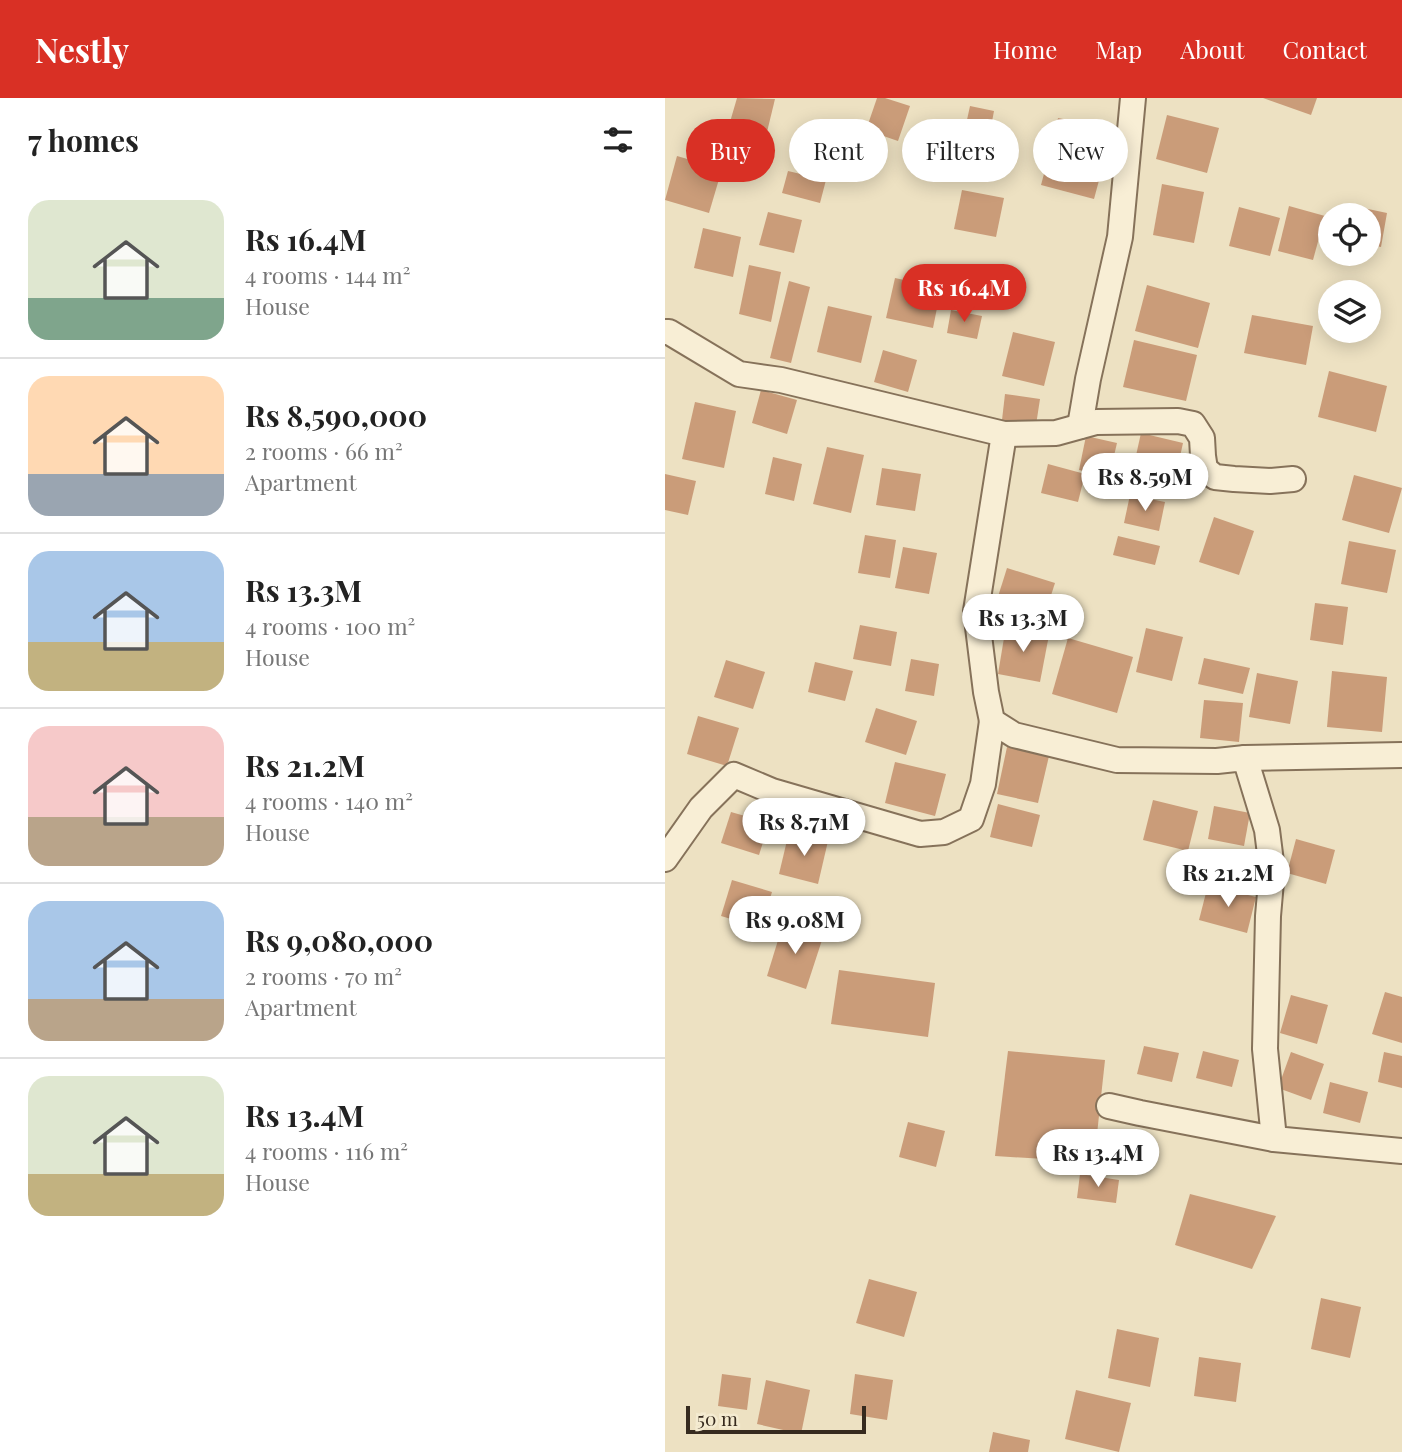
<!DOCTYPE html>
<meta charset="utf-8">
<style>
body{margin:0;font-family:"Playfair Display",serif;background:#f6f6f6;color:#222;height:100vh;display:flex;flex-direction:column;font-size:26px;white-space:nowrap}
*{box-sizing:border-box;margin:0}
p{font-size:23px;color:#767676}
.icon{flex:none;width:38px;height:38px;fill:none;stroke:currentColor;stroke-width:2;stroke-linecap:round;stroke-linejoin:round}
.map{position:relative;flex:1;overflow:hidden}
.panel{display:flex;flex-direction:column;background:#fff;width:665px}
.panel>*{flex:none}
.banner{position:absolute;left:21px;top:21px;width:611px;height:63px;display:flex;gap:14px}
.tools{position:absolute;left:653px;top:105px;display:grid;gap:14px}
.tools a{display:grid;place-items:center;width:63px;height:63px;border-radius:50%;background:#fff;box-shadow:0 4px 18px #0003;font-size:35px}
.scale{position:absolute;left:21px;bottom:18px;width:180px;box-sizing:border-box;padding-left:7px;border:4px solid #362a1e;border-top:0;font-size:19px;line-height:24px;white-space:nowrap;color:#362a1e;-webkit-text-stroke:5px #f4ebd1;paint-order:stroke}
.price{position:absolute;translate:-50% -60px;padding:0 16px;border-radius:24px;background:#fff;color:#222;font-size:23px;line-height:46px;filter:drop-shadow(0 2px 4px #0008)}
.price::after{content:'';position:absolute;left:50%;top:42px;width:21px;height:16px;margin-left:-10px;background:inherit;clip-path:polygon(0 0,100% 0,50% 100%)}
.price.active{background:#d93025;color:#fff}
ul{padding:0;list-style:none}
li{display:flex;align-items:center;gap:21px;height:175px;padding:0 28px}
li+li{border-top:2px solid #e0e0e0}
li span{display:grid;place-items:center;flex:none;width:196px;height:140px;border-radius:21px;color:#555}
li>.icon{margin-inline-start:auto}
span .icon{width:84px;height:84px;fill:#fffc;stroke-width:1}
li b{font-size:30px}
h2{display:flex;justify-content:space-between;align-items:center;height:84px;padding:0 28px;font-size:30px}
.pill{padding:0 24px;border-radius:32px;background:#fff;box-shadow:0 4px 18px #0003;font-size:24px;line-height:63px}
.pill.active{background:#d93025;color:#fff}
header{display:flex;align-items:center;gap:42px;box-sizing:border-box;height:98px;padding:0 35px;background:#d93025;color:#fff}
header strong{font-size:33px}
nav{display:flex;gap:38px;margin-inline-start:auto;font-size:24px}
main{display:flex;flex:1;min-height:0}
.map>svg:first-child{display:block}
</style>
<header>
<strong>Nestly</strong>
<nav><a>Home</a><a>Map</a><a>About</a><a>Contact</a></nav>
</header>
<main>
<section class="panel">
<h2>7 homes<svg class="icon" aria-label="filters" viewBox="0 0 24 24"><path d="M4 7h16M4 17h16"/><circle cx="9" cy="7" r="2"/><circle cx="15" cy="17" r="2"/></svg></h2>
<ul>
<li><span style="background:linear-gradient(#dfe7d0 70%,#7fa58c 0)"><svg class="icon" aria-label="home" viewBox="0 0 24 24"><path d="M3 11l9-7 9 7M6 9v11h12V9"/></svg></span><div><b>Rs 16.4M</b><p>4 rooms · 144 m²</p><p>House</p></div></li>
<li><span style="background:linear-gradient(#ffd9b3 70%,#9aa5b1 0)"><svg class="icon" aria-label="home" viewBox="0 0 24 24"><path d="M3 11l9-7 9 7M6 9v11h12V9"/></svg></span><div><b>Rs 8,590,000</b><p>2 rooms · 66 m²</p><p>Apartment</p></div></li>
<li><span style="background:linear-gradient(#a9c7e8 65%,#c2b280 0)"><svg class="icon" aria-label="home" viewBox="0 0 24 24"><path d="M3 11l9-7 9 7M6 9v11h12V9"/></svg></span><div><b>Rs 13.3M</b><p>4 rooms · 100 m²</p><p>House</p></div></li>
<li><span style="background:linear-gradient(#f6c9c9 65%,#b9a48a 0)"><svg class="icon" aria-label="home" viewBox="0 0 24 24"><path d="M3 11l9-7 9 7M6 9v11h12V9"/></svg></span><div><b>Rs 21.2M</b><p>4 rooms · 140 m²</p><p>House</p></div></li>
<li><span style="background:linear-gradient(#a9c7e8 70%,#b9a48a 0)"><svg class="icon" aria-label="home" viewBox="0 0 24 24"><path d="M3 11l9-7 9 7M6 9v11h12V9"/></svg></span><div><b>Rs 9,080,000</b><p>2 rooms · 70 m²</p><p>Apartment</p></div></li>
<li><span style="background:linear-gradient(#dfe7d0 70%,#c2b280 0)"><svg class="icon" aria-label="home" viewBox="0 0 24 24"><path d="M3 11l9-7 9 7M6 9v11h12V9"/></svg></span><div><b>Rs 13.4M</b><p>4 rooms · 116 m²</p><p>House</p></div></li>
</ul>
</section>
<div class="map">
<svg width="737" height="1354" viewBox="0 0 737 1354">
<rect width="100%" height="100%" fill="#ede1c2"/>
<g fill="#ca9c79">
<polygon points="72,0 110,1 102,34 65,24"/>
<polygon points="212,0 220,0 245,8 233,43 201,32"/>
<polygon points="598,0 652,0 646,17"/>
<polygon points="305,8 329,13 323,45 298,40"/>
<polygon points="502,17 554,30 542,75 491,61"/>
<polygon points="393,20 438,29 432,61 386,53"/>
<polygon points="12,58 57,71 44,115 0,102"/>
<polygon points="383,61 436,75 429,101 376,87"/>
<polygon points="123,73 161,82 155,105 117,95"/>
<polygon points="497,86 539,94 529,145 488,137"/>
<polygon points="297,92 339,100 331,139 289,131"/>
<polygon points="624,108 660,118 648,162 613,153"/>
<polygon points="689,108 722,115 716,149 704,147 704,117 687,117"/>
<polygon points="574,109 615,120 605,158 564,148"/>
<polygon points="103,114 137,122 129,155 94,147"/>
<polygon points="38,130 76,139 68,179 29,170"/>
<polygon points="84,167 116,174 106,224 74,216"/>
<polygon points="230,180 276,190 268,230 221,220"/>
<polygon points="124,183 145,189 126,265 105,260"/>
<polygon points="482,187 545,205 533,250 470,233"/>
<polygon points="163,208 207,218 196,265 152,254"/>
<polygon points="286,212 317,218 312,241 282,235"/>
<polygon points="587,217 648,228 641,267 579,255"/>
<polygon points="348,234 390,244 379,288 337,278"/>
<polygon points="469,242 532,257 521,303 458,289"/>
<polygon points="218,252 252,262 243,294 209,284"/>
<polygon points="664,273 722,288 711,334 653,319"/>
<polygon points="96,292 132,302 122,336 87,325"/>
<polygon points="340,296 375,301 371,327 337,322"/>
<polygon points="30,304 71,313 59,370 17,361"/>
<polygon points="476,335 518,345 508,390 466,380"/>
<polygon points="421,338 452,345 444,379 414,372"/>
<polygon points="162,349 199,357 186,415 148,406"/>
<polygon points="108,359 137,366 129,403 100,396"/>
<polygon points="383,366 420,376 413,404 376,395"/>
<polygon points="217,370 256,376 250,413 211,407"/>
<polygon points="0,376 31,383 23,417 0,412"/>
<polygon points="689,377 737,390 724,435 677,422"/>
<polygon points="465,397 500,404 494,433 459,425"/>
<polygon points="549,419 589,433 574,477 534,464"/>
<polygon points="200,437 231,442 225,480 193,475"/>
<polygon points="453,438 495,448 490,467 448,457"/>
<polygon points="684,443 731,452 722,495 676,486"/>
<polygon points="238,449 272,455 264,496 230,490"/>
<polygon points="342,470 390,485 379,519 331,505"/>
<polygon points="650,505 683,509 678,547 645,542"/>
<polygon points="195,527 232,534 226,568 188,561"/>
<polygon points="341,528 384,537 375,584 333,576"/>
<polygon points="481,530 518,539 507,583 471,574"/>
<polygon points="403,540 468,559 452,615 387,596"/>
<polygon points="539,560 585,570 578,596 533,586"/>
<polygon points="246,561 274,566 269,598 240,593"/>
<polygon points="61,562 100,574 88,611 49,599"/>
<polygon points="150,564 188,573 180,603 143,594"/>
<polygon points="667,573 722,579 717,634 662,629"/>
<polygon points="592,575 633,583 625,626 584,619"/>
<polygon points="539,602 578,605 574,644 535,640"/>
<polygon points="211,610 252,623 241,657 200,644"/>
<polygon points="33,618 74,630 62,668 22,656"/>
<polygon points="342,649 384,658 373,705 332,696"/>
<polygon points="230,664 281,676 270,718 220,705"/>
<polygon points="488,702 533,713 523,753 478,742"/>
<polygon points="333,706 375,717 367,749 325,739"/>
<polygon points="549,708 585,715 579,748 543,741"/>
<polygon points="66,714 104,725 94,757 56,745"/>
<polygon points="124,734 163,743 153,786 114,776"/>
<polygon points="631,741 670,752 661,786 622,775"/>
<polygon points="67,782 107,794 96,830 56,818"/>
<polygon points="543,787 591,799 582,835 534,822"/>
<polygon points="118,826 158,839 141,891 102,878"/>
<polygon points="174,872 270,885 263,939 166,926"/>
<polygon points="720,894 737,899 737,945 707,936"/>
<polygon points="626,897 663,907 652,946 615,935"/>
<polygon points="479,948 514,955 507,984 472,976"/>
<polygon points="343,953 440,962 429,1064 330,1058"/>
<polygon points="538,953 574,962 567,989 531,980"/>
<polygon points="626,954 659,966 646,1002 613,990"/>
<polygon points="719,954 737,958 737,990 713,984"/>
<polygon points="665,984 703,994 695,1025 658,1015"/>
<polygon points="243,1024 280,1033 271,1069 234,1059"/>
<polygon points="415,1076 454,1082 451,1105 412,1100"/>
<polygon points="525,1096 611,1118 587,1171 510,1147"/>
<polygon points="204,1181 252,1194 239,1239 191,1225"/>
<polygon points="656,1200 696,1209 685,1260 646,1251"/>
<polygon points="452,1231 494,1240 485,1289 443,1280"/>
<polygon points="534,1259 576,1265 571,1304 529,1298"/>
<polygon points="57,1276 86,1280 82,1312 53,1308"/>
<polygon points="190,1276 228,1282 222,1322 185,1316"/>
<polygon points="101,1282 145,1292 136,1336 92,1326"/>
<polygon points="411,1292 466,1305 454,1354 400,1341"/>
<polygon points="328,1334 365,1342 363,1354 324,1354"/>
</g>
<g fill="none" stroke-linecap="round" stroke-linejoin="round">
<defs>
<g id="minor">
<polyline points="0,234 4,234 74,276 116,282 339,336 311,513 321,594 327,623 349,637 452,662 552,663 580,660 602,732 607,772 603,818 600,951 609,1041 737,1053"/>
<polyline points="415,328 423,281 455,139 468,0"/>
<polyline points="339,336 391,335 431,324 513,323 528,326 537,340 538,358 540,371 550,379 569,381 605,383 628,381"/>
<polyline points="580,660 737,657"/>
<polyline points="0,761 36,710 69,677 107,693 255,736 279,734 306,721 318,686 327,623"/>
<polyline points="444,1008 475,1015 609,1041"/>
</g>
</defs>
<use href="#minor" stroke="#86725a" stroke-width="28"/>
<use href="#minor" stroke="#f8eed5" stroke-width="24"/>
</g>
</svg>
<div class="tools">
<a><svg class="icon" aria-label="locate" viewBox="0 0 24 24"><circle cx="12" cy="12" r="6"/><path d="M12 2v4M12 18v4M2 12h4M18 12h4"/></svg></a>
<a><svg class="icon" aria-label="layers" viewBox="0 0 24 24"><path d="M12 4l9 5-9 5-9-5zM3 14l9 5 9-5"/></svg></a>
</div>
<div class="scale">50 m</div>
<b class="price active" style="left:299px;top:226px">Rs 16.4M</b>
<b class="price" style="left:480px;top:415px">Rs 8.59M</b>
<b class="price" style="left:358px;top:556px">Rs 13.3M</b>
<b class="price" style="left:139px;top:760px">Rs 8.71M</b>
<b class="price" style="left:563px;top:811px">Rs 21.2M</b>
<b class="price" style="left:130px;top:858px">Rs 9.08M</b>
<b class="price" style="left:433px;top:1091px">Rs 13.4M</b>
<div class="banner">
<a class="pill active">Buy</a>
<a class="pill">Rent</a>
<a class="pill">Filters</a>
<a class="pill">New</a>
</div>
</div>
</main>
